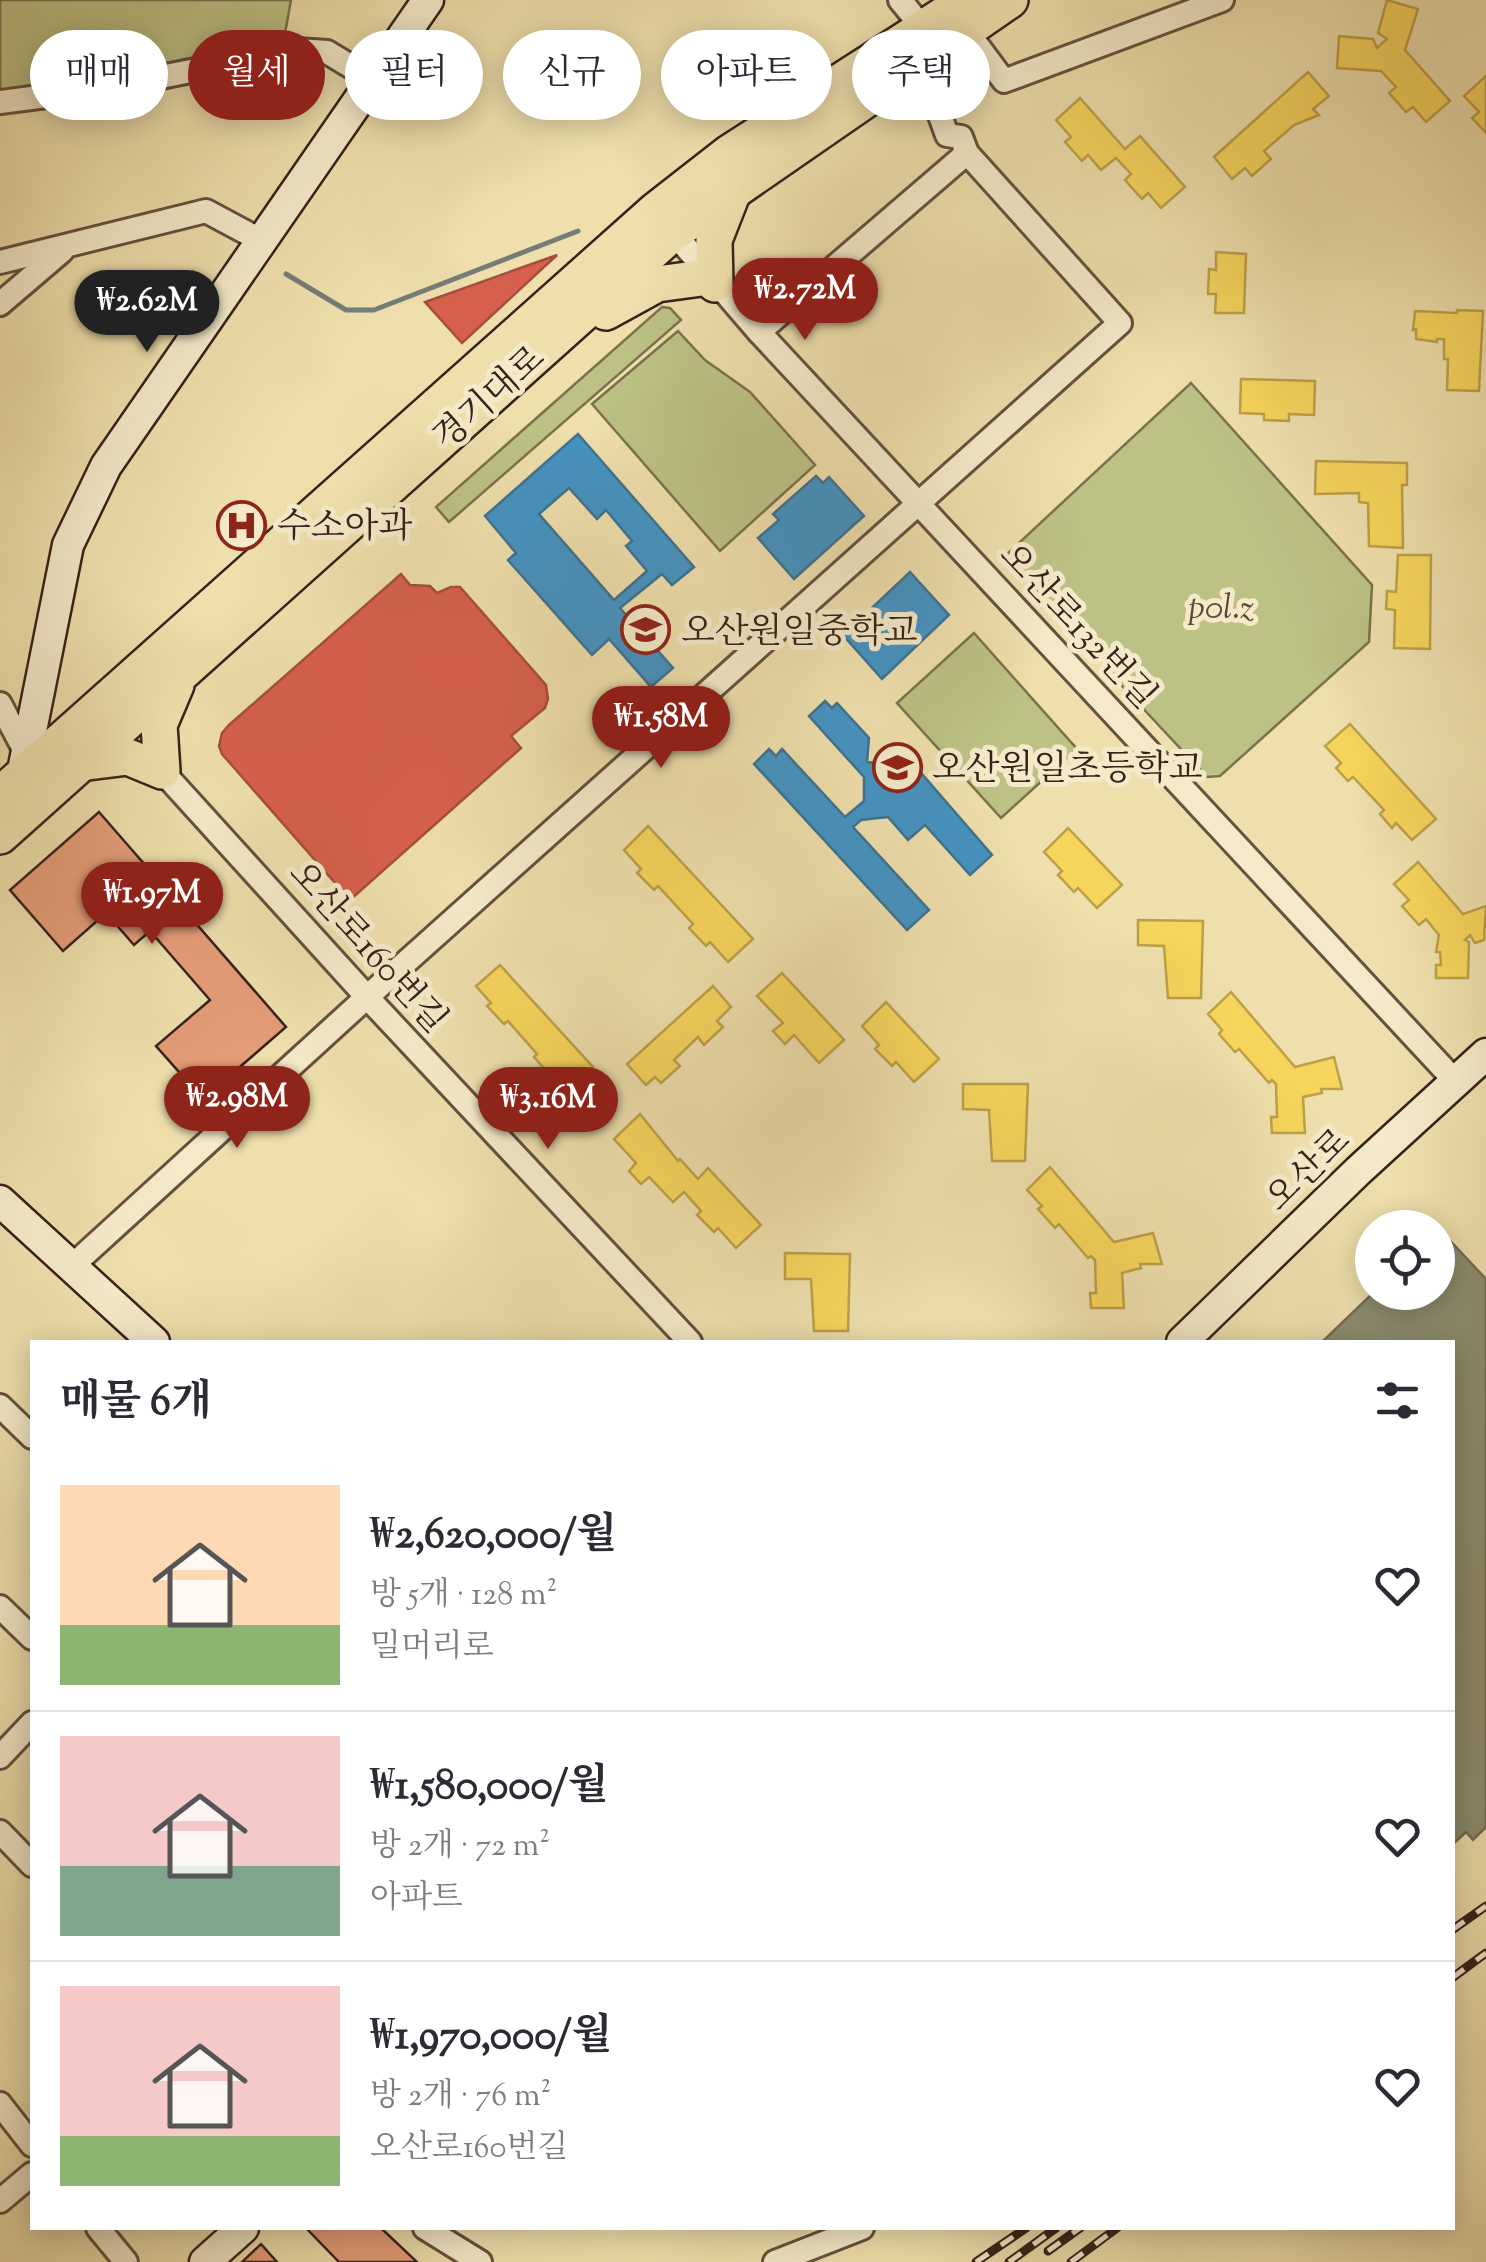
<!DOCTYPE html>
<html lang="ko">
<meta charset="utf-8">
<style>
body{margin:0;font-family:"Sorts Mill Goudy","Noto Serif KR",serif;background:#f7f7f7;color:#2b2b33;height:100vh;display:flex;flex-direction:column;font-size:38px;white-space:nowrap}
*{box-sizing:border-box;margin:0}
p{font-size:32px;color:#7c7c81}
.icon{flex:none;width:55px;height:55px;fill:none;stroke:currentColor;stroke-width:2;stroke-linecap:round;stroke-linejoin:round}
.map{position:relative;flex:1;overflow:hidden}
.panel{position:absolute;left:30px;top:1340px;width:1425px;height:890px;display:flex;flex-direction:column;background:#fff;border-radius:0px;box-shadow:0 5px 25px #0003}
.panel>*{flex:none}
.guide{position:absolute;left:30px;top:30px;width:1428px;height:90px;display:flex;gap:20px}
.fabs{position:absolute;left:1355px;top:1210px;display:grid;gap:20px}
.fabs a{display:grid;place-items:center;width:100px;height:100px;border-radius:50%;background:#fff;box-shadow:0 5px 25px #0003;font-size:50px}
.price{position:absolute;translate:-50% -85px;padding:0 22px;border-radius:35px;background:#8f2418;color:#fff;font-size:32px;line-height:65px;filter:drop-shadow(0 2px 5px #0008)}
.price::after{content:'';position:absolute;left:50%;top:60px;width:30px;height:22px;margin-left:-15px;background:inherit;clip-path:polygon(0 0,100% 0,50% 100%)}
.price.selected{background:#222;color:#fff}
ul{padding:0;list-style:none}
li{display:flex;align-items:center;gap:30px;height:250px;padding:0 30px}
li+li{border-top:2px solid #e1e1e2}
li span{display:grid;place-items:center;flex:none;width:280px;height:200px;border-radius:0px;color:#555}
li>.icon{margin-inline-start:auto}
span .icon{width:120px;height:120px;fill:#fffc;stroke-width:1}
li b{font-size:42px}
h2{display:flex;justify-content:space-between;align-items:center;height:120px;padding:0 30px;font-size:42px}
.pill{padding:0 35px;border-radius:45px;background:#fff;box-shadow:0 5px 25px #0003;font-size:35px;line-height:90px}
.pill.selected{background:#8f2418;color:#fff}
.map>svg:first-child{display:block}
</style>
<div class="map">
<svg width="1486" height="2262" viewBox="0 0 1486 2262">
<rect width="100%" height="100%" fill="#eedfac"/>
<filter id="stains"><feTurbulence type="fractalNoise" baseFrequency=".002" numOctaves="4"/><feColorMatrix values="0 0 0 0 .2 0 0 0 0 .09 0 0 0 0 .02 0 0 0 .5 -.17"/></filter>
<radialGradient id="worn" r=".72"><stop offset=".6" stop-color="#630" stop-opacity="0"/><stop offset="1" stop-color="#630" stop-opacity=".3"/></radialGradient>
<g fill="#bdc186" stroke="#7a724f" stroke-width="2.5">
<polygon points="0,0 291,0 284,39 0,97"/>
<polygon points="662,307 670,308 681,320 449,522 436,507"/>
<polygon points="678,331 705,360 750,392 815,465 720,551 592,404"/>
<path d="M1191,383L1372,585L1369,642L1220,776L1207,777L1109,672C1104,643 1079,632 1059,614C1040,597 1023,574 1006,555Z"/>
<polygon points="974,633 1077,749 1001,818 897,703"/>
</g>
<g fill="#f6d55c" stroke="#bd9f48" stroke-width="2.5">
<polygon points="1387,0 1418,9 1405,50 1450,101 1426,122 1413,107 1406,112 1389,93 1396,87 1381,71 1337,68 1339,36 1373,39 1377,48 1387,39 1378,33"/>
<polygon points="1308,72 1329,96 1313,109 1319,115 1294,125 1264,151 1271,159 1252,176 1245,168 1232,179 1214,157"/>
<polygon points="1486,76 1486,133 1472,118 1479,112 1464,96"/>
<polygon points="1080,98 1125,149 1140,136 1185,187 1161,208 1148,193 1142,199 1125,180 1131,174 1116,158 1101,170 1088,155 1082,161 1065,142 1071,137 1056,120"/>
<polygon points="1216,252 1246,254 1244,313 1215,313 1216,294 1208,294 1209,269 1216,270"/>
<polygon points="1457,310 1483,311 1479,391 1447,390 1448,359 1444,359 1444,339 1437,339 1437,342 1416,339 1416,329 1413,330 1415,311 1457,313"/>
<polygon points="1241,379 1315,381 1314,415 1289,414 1289,421 1264,420 1264,414 1240,413"/>
<polygon points="1316,461 1407,463 1407,485 1402,485 1403,548 1369,546 1368,503 1359,502 1359,493 1315,494"/>
<polygon points="1398,555 1431,555 1430,649 1394,648 1395,610 1386,609 1387,591 1396,592"/>
<polygon points="1350,724 1436,819 1412,840 1396,823 1392,828 1380,814 1384,810 1353,777 1348,781 1336,768 1341,763 1325,746"/>
<polygon points="648,826 753,939 728,962 710,942 706,946 689,928 693,924 658,886 654,890 637,873 641,869 624,850"/>
<polygon points="1068,828 1122,885 1097,908 1078,888 1074,892 1058,875 1062,871 1044,852"/>
<polygon points="1418,862 1463,914 1486,906 1484,940 1475,943 1470,935 1465,940 1469,942 1468,978 1436,978 1436,965 1441,965 1440,952 1436,952 1439,935 1426,919 1419,925 1402,906 1409,900 1394,884"/>
<polygon points="1138,920 1203,921 1201,998 1168,998 1164,946 1138,945"/>
<polygon points="500,965 593,1067 568,1089 554,1072 550,1075 534,1057 537,1054 508,1021 504,1024 487,1006 491,1003 476,986"/>
<polygon points="782,973 844,1040 819,1063 794,1035 785,1044 773,1031 783,1023 757,996"/>
<polygon points="713,986 731,1007 717,1021 723,1027 704,1045 698,1037 674,1060 680,1066 661,1083 655,1077 646,1085 627,1064"/>
<polygon points="1231,992 1295,1067 1334,1057 1342,1089 1321,1089 1322,1093 1303,1097 1305,1133 1272,1133 1271,1117 1277,1117 1276,1084 1272,1080 1269,1083 1239,1049 1235,1052 1219,1034 1222,1030 1208,1014"/>
<polygon points="886,1002 939,1059 914,1082 896,1062 892,1066 875,1049 879,1045 862,1026"/>
<polygon points="963,1084 1028,1084 1025,1161 992,1161 989,1110 963,1109"/>
<polygon points="640,1114 678,1161 680,1159 698,1179 708,1168 761,1225 736,1248 718,1228 714,1232 697,1215 701,1211 684,1192 673,1202 649,1177 641,1184 629,1171 636,1163 614,1139"/>
<polygon points="1050,1167 1114,1242 1153,1233 1162,1264 1140,1264 1141,1268 1122,1273 1124,1308 1091,1308 1090,1293 1096,1293 1095,1260 1091,1256 1088,1258 1059,1224 1055,1228 1038,1209 1042,1206 1027,1190"/>
<polygon points="785,1253 850,1254 848,1331 814,1331 811,1279 785,1279"/>
</g>
<g fill="#d6604d" stroke="#a64d3d" stroke-width="2.5">
<polygon points="557,255 462,343 425,302"/>
<polygon points="401,574 410,585 430,586 437,593 451,587 460,587 546,685 548,699 545,708 511,736 521,748 350,900 222,754 219,746 222,733 229,725"/>
</g>
<g fill="#4393c3" stroke="#3f7190" stroke-width="2.5" fill-rule="evenodd">
<path d="M578,434L694,567L672,585L662,574L620,608L673,668L651,687L609,639L592,655L508,560L516,553L485,516ZM569,488L597,519L606,510L632,541L626,546L647,571L614,600L539,514Z"/>
<polygon points="816,476 823,483 829,477 864,516 794,579 758,538 779,520 773,514"/>
<polygon points="910,572 949,615 882,679 843,635"/>
<polygon points="825,701 832,708 837,703 869,738 867,762 915,766 992,855 970,875 925,825 908,840 888,817 861,820 853,827 929,910 907,930 754,764 769,749 776,756 782,749 845,817 864,801 864,777 809,716"/>
</g>
<polygon fill="#8c8c6e" stroke="#726c54" stroke-width="2.5" points="1440,1230 1486,1279 1486,1827 1473,1840 1466,1832 1452,1845 1452,1342 1322,1342 1374,1292 1438,1292"/>
<g fill="none" stroke-linecap="round" stroke-linejoin="round">
<polyline stroke="#767d77" stroke-width="5" points="286,274 346,310 374,310 578,231"/>
</g>
<g fill="#e59c78" stroke="#372218" stroke-width="2.5">
<polygon points="99,812 286,1027 203,1099 156,1046 210,1000 150,931 134,945 106,913 63,951 10,890"/>
<polygon points="306,2228 381,2228 417,2262 339,2262"/>
<polygon points="261,2244 277,2262 242,2262"/>
</g>
<g fill="none" stroke-linecap="round" stroke-linejoin="round">
<defs>
<g id="street">
<polyline points="900,0 923,28"/>
<polyline points="966,30 1004,81 1222,0"/>
<polyline points="0,102 100,89 297,50 327,52 373,80"/>
<polyline points="930,104 938,110 947,135 961,137 967,153"/>
<polyline points="666,224 759,332 1456,1082"/>
<polyline points="0,262 206,211 262,241"/>
<polyline points="0,304 62,251"/>
<polyline points="0,704 25,751"/>
<polyline points="162,771 367,997 690,1342"/>
<polyline points="72,1266 367,997 1120,323 967,153 759,332"/>
<polyline points="0,1406 32,1437"/>
<polyline points="0,1607 32,1638"/>
<polyline points="0,1757 32,1723"/>
<polyline points="0,1832 32,1865"/>
<polyline points="0,2104 32,2145"/>
<polyline points="0,2201 32,2174"/>
<polyline points="98,2228 126,2262"/>
<polyline points="425,2228 480,2262"/>
<polyline points="775,2262 862,2228"/>
</g>
<g id="secondary">
<polyline points="22,776 68,545 106,466 428,0"/>
<polyline points="0,1201 154,1342"/>
<polyline points="1182,1342 1358,1171 1486,1054"/>
<polyline points="205,2262 243,2228"/>
</g>
<g id="primary">
<polyline points="715,284 714,240 734,189"/>
<polyline points="606,312 657,284 709,277"/>
<polyline points="80,763 128,757 162,771 159,725 176,685"/>
<polyline points="0,795 656,210 729,153 967,0"/>
<polyline points="0,836 673,233 1010,0"/>
</g>
</defs>
<use href="#street" stroke="#65513d" stroke-width="28"/>
<use href="#secondary" stroke="#372218" stroke-width="35"/>
<use href="#primary" stroke="#372218" stroke-width="40"/>
<use href="#street" stroke="#f4eac9" stroke-width="22"/>
<use href="#secondary" stroke="#f4eac9" stroke-width="30"/>
<use href="#primary" stroke="#eedfac" stroke-width="35"/>
<defs>
<g id="rail">
<polyline points="1452,1930 1486,1906"/>
<polyline points="1452,1978 1486,1953"/>
<polyline points="1048,2251 1080,2228"/>
<polyline points="976,2262 1026,2228"/>
<polyline points="1009,2262 1056,2228"/>
<polyline points="1071,2262 1117,2228"/>
</g>
</defs>
<use href="#rail" stroke="#372218" stroke-width="9"/>
<use href="#rail" stroke="#f4eac9" stroke-width="5" stroke-dasharray="15" stroke-linecap="butt"/>
</g>
<defs>
<symbol id="hospital-ring" viewBox="-11 -11 22 22"><circle r="9.5" fill="#f4eac9" stroke="#8f2418" stroke-width="1.5"/><path d="M-5-5h3v3.5h4V-5h3V5h-3V1.5h-4V5h-3Z" fill="#8f2418"/></symbol>
<symbol id="school-ring" viewBox="-11 -11 22 22"><circle r="9.5" fill="#f4eac9" stroke="#8f2418" stroke-width="1.5"/><path d="M0-5L7-2L0 1L-7-2ZM-4 1L0 2.5L4 1V4Q0 6-4 4Z" fill="#8f2418"/></symbol>
</defs>
<g fill-rule="evenodd">
<use href="#hospital-ring" x="214" y="498" width="55" height="55"/>
<use href="#school-ring" x="618" y="602" width="55" height="55"/>
<use href="#school-ring" x="870" y="740" width="55" height="55"/>
</g>
<g text-anchor="middle" stroke-width="10" stroke-linejoin="round" paint-order="stroke">
<g font-size="35" fill="#372218" stroke="#f4eac9">
<text transform="translate(488 397) rotate(-42)" y="12">경기대로</text>
<text transform="translate(1079 625) rotate(47)" y="12">오산로132번길</text>
<text transform="translate(369 946) rotate(48)" y="12">오산로160번길</text>
<text transform="translate(1307 1169) rotate(-44)" y="12">오산로</text>
</g>
<g font-size="35" fill="#372218" stroke="#f4eac9" text-anchor="start">
<text x="277" y="537">수소아과</text>
<text x="681" y="642">오산원일중학교</text>
<text x="932" y="779">오산원일초등학교</text>
</g>
<g font-size="35" font-style="italic" fill="#584a34" stroke="#f4eac9">
<text x="1221" y="618">p0l.z</text>
</g>
</g>
<rect width="100%" height="100%" filter="url(#stains)"/>
<rect width="100%" height="100%" fill="url(#worn)"/>
</svg>
<div class="fabs">
<a><svg class="icon" aria-label="locate" viewBox="0 0 24 24"><circle cx="12" cy="12" r="6"/><path d="M12 2v4M12 18v4M2 12h4M18 12h4"/></svg></a>
</div>
<b class="price" style="left:805px;top:343px">₩2.72M</b>
<b class="price selected" style="left:147px;top:355px">₩2.62M</b>
<b class="price" style="left:661px;top:771px">₩1.58M</b>
<b class="price" style="left:152px;top:947px">₩1.97M</b>
<b class="price" style="left:237px;top:1151px">₩2.98M</b>
<b class="price" style="left:548px;top:1152px">₩3.16M</b>
<div class="guide">
<a class="pill">매매</a>
<a class="pill selected">월세</a>
<a class="pill">필터</a>
<a class="pill">신규</a>
<a class="pill">아파트</a>
<a class="pill">주택</a>
</div>
<section class="panel">
<h2>매물 6개<svg class="icon" aria-label="filters" viewBox="0 0 24 24"><path d="M4 7h16M4 17h16"/><circle cx="9" cy="7" r="2"/><circle cx="15" cy="17" r="2"/></svg></h2>
<ul>
<li><span style="background:linear-gradient(#ffd9b3 70%,#8fb573 0)"><svg class="icon" aria-label="home" viewBox="0 0 24 24"><path d="M3 11l9-7 9 7M6 9v11h12V9"/></svg></span><div><b>₩2,620,000/월</b><p>방 5개 · 128 m²</p><p>밀머리로</p></div><svg class="icon" aria-label="heart" viewBox="0 0 24 24"><path d="M12 20l-8-8c-3-5 5-10 8-4 3-6 11-1 8 4z"/></svg></li>
<li><span style="background:linear-gradient(#f6c9c9 65%,#7fa58c 0)"><svg class="icon" aria-label="home" viewBox="0 0 24 24"><path d="M3 11l9-7 9 7M6 9v11h12V9"/></svg></span><div><b>₩1,580,000/월</b><p>방 2개 · 72 m²</p><p>아파트</p></div><svg class="icon" aria-label="heart" viewBox="0 0 24 24"><path d="M12 20l-8-8c-3-5 5-10 8-4 3-6 11-1 8 4z"/></svg></li>
<li><span style="background:linear-gradient(#f6c9c9 75%,#8fb573 0)"><svg class="icon" aria-label="home" viewBox="0 0 24 24"><path d="M3 11l9-7 9 7M6 9v11h12V9"/></svg></span><div><b>₩1,970,000/월</b><p>방 2개 · 76 m²</p><p>오산로160번길</p></div><svg class="icon" aria-label="heart" viewBox="0 0 24 24"><path d="M12 20l-8-8c-3-5 5-10 8-4 3-6 11-1 8 4z"/></svg></li>
</ul>
</section>
</div>
